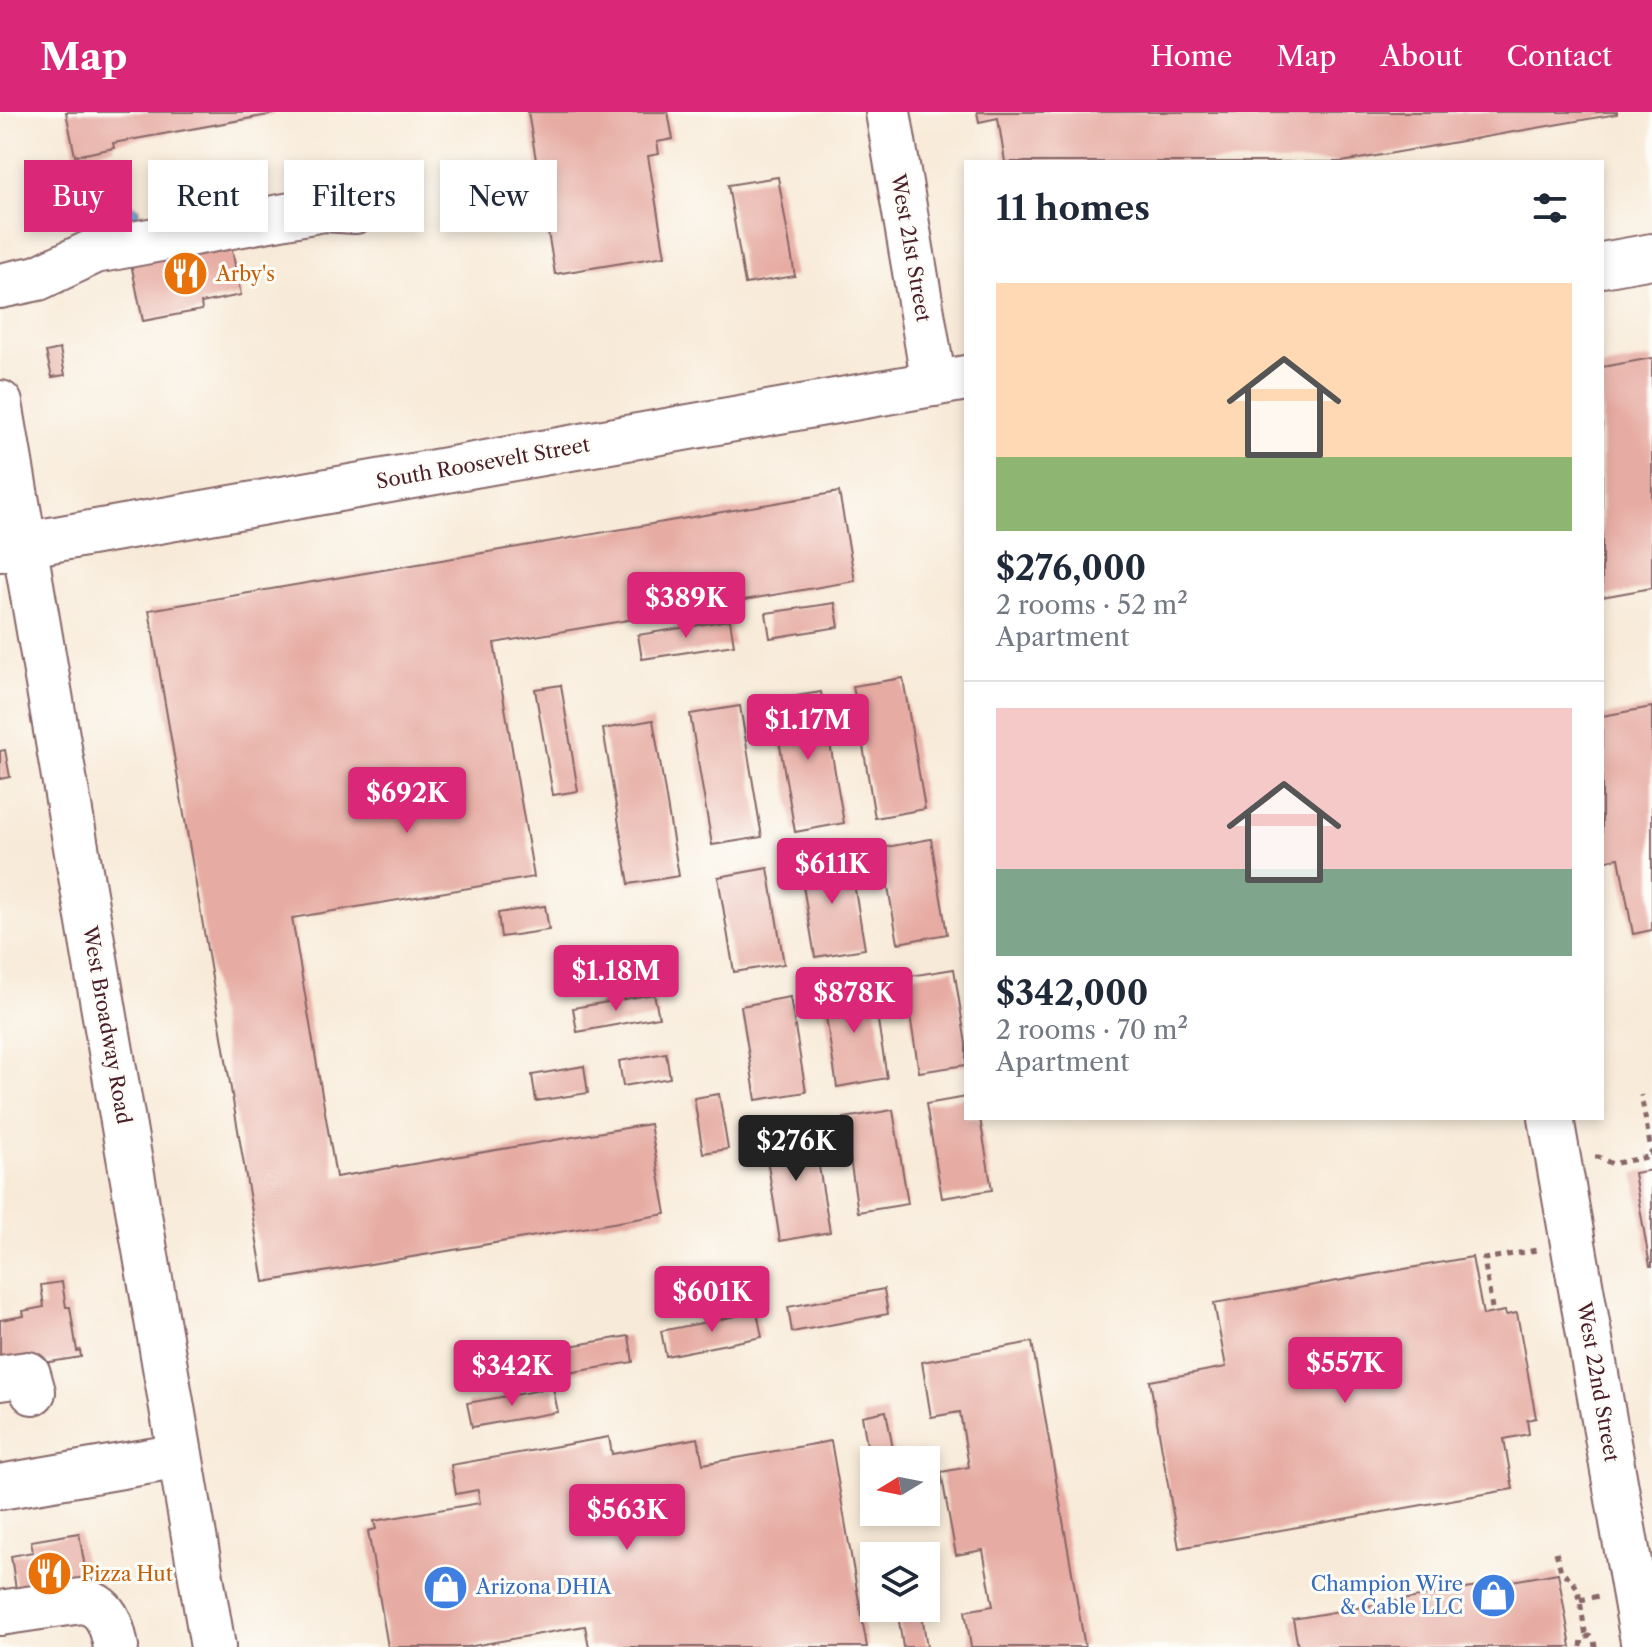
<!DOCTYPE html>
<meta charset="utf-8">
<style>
body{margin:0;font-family:"Libre Caslon Text",serif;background:#f2f2f3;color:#1f2937;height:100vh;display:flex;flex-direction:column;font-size:30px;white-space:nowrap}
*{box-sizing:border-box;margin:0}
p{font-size:26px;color:#747a83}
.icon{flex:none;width:44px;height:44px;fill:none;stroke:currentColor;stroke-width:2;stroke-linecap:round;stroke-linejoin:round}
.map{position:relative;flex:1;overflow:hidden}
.side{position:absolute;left:964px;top:48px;width:640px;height:960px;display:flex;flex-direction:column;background:#fff;border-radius:0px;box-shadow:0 4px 12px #0003}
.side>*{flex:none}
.banner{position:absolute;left:24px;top:48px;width:760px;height:72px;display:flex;gap:16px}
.needle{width:52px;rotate:260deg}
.controls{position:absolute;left:860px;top:1334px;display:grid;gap:16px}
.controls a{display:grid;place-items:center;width:80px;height:80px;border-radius:0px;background:#fff;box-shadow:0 4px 12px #0003;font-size:40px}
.price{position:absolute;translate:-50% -68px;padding:0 18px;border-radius:8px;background:#db2777;color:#fff;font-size:26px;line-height:52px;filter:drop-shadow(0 2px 4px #0008)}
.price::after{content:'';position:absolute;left:50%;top:48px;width:24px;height:18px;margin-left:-12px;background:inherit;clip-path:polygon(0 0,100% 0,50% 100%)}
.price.selected{background:#222;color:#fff}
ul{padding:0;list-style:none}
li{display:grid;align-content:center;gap:16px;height:424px;padding:0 32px}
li+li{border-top:2px solid #e0e1e3}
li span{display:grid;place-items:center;height:248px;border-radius:0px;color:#555}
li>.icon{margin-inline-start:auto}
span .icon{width:144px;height:144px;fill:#fffc;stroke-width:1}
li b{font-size:34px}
h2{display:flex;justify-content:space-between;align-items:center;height:96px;padding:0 32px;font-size:34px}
.tag{padding:0 28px;border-radius:0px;background:#fff;box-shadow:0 4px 12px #0003;font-size:28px;line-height:72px}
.tag.selected{background:#db2777;color:#fff}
header{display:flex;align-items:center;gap:48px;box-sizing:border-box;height:112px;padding:0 40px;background:#db2777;color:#fff}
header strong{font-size:38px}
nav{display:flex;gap:44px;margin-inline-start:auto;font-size:28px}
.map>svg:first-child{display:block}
</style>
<header>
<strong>Map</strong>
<nav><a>Home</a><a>Map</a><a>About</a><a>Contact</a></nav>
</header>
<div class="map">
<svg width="1652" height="1535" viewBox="0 0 1652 1535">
<rect width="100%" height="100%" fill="#fdfcf7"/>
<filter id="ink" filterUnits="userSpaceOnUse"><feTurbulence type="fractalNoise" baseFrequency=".0125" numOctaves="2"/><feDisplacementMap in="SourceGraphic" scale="16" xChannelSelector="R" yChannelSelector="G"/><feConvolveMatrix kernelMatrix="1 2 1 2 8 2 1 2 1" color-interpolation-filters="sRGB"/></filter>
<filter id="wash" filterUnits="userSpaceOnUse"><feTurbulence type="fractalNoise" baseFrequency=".006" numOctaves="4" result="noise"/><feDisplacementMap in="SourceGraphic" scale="32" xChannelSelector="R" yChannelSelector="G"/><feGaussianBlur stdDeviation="1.8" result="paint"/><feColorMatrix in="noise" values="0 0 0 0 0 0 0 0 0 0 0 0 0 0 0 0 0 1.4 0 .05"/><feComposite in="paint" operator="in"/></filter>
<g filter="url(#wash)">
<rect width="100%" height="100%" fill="#f8ead8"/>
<polygon fill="#68a7da" stroke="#596382" stroke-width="2" points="126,89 139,97 137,109 126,114 115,112 110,116 100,116 96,113 96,100 107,92"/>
<g id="blocks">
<g fill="#e6aba2">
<polygon points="66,0 274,0 274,2 113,31 114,36 75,44"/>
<polygon points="528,0 668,0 673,27 657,30 659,42 648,44 665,144 555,162"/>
<polygon points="977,0 1617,0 1617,2 1342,50 1005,50 998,6 979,10"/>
<polygon points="778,65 795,164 745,172 728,73"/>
<polygon points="230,128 241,183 201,191 202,198 143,209 129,142"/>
<polygon points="60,237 65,263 52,265 46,240"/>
<polygon points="1652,246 1652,476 1602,485 1602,255"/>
<polygon points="839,380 855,469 494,531 534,765 292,806 336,1065 650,1012 666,1102 264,1170 149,498"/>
<polygon points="835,491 839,515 770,526 766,501"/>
<polygon points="730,508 734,533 642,547 638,523"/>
<polygon points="903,566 925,697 875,706 853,574"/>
<polygon points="561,573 578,679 553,683 535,577"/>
<polygon points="821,580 844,711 795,720 772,588"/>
<polygon points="740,594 762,725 712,733 690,602"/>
<polygon points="1652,595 1652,818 1633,822 1619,746 1602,749 1602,604"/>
<polygon points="653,608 679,764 629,772 603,617"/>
<polygon points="5,638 10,665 0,667 0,639"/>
<polygon points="931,727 947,822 898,831 881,736"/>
<polygon points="849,742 865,837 815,845 799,750"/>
<polygon points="768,756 784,852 734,860 718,765"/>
<polygon points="545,794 549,818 501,825 498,801"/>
<polygon points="647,835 651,860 569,875 564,850"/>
<polygon points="954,857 966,932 966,953 919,960 904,865"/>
<polygon points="872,871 887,966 837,975 822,879"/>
<polygon points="654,882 659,905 577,920 573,896"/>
<polygon points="790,885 806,980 756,988 741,894"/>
<polygon points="666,941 670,966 623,974 619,949"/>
<polygon points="584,954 588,981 536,989 532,963"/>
<polygon points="719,982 728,1037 703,1041 694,986"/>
<polygon points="966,985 966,1006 980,1006 992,1078 942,1086 926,992"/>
<polygon points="893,998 908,1092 858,1100 844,1006"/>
<polygon points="812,1013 830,1120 780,1129 763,1021"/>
<polygon points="1652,1058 1652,1154 1650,1154 1634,1061"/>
<polygon points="1472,1145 1483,1203 1505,1199 1506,1203 1517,1201 1536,1306 1527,1308 1529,1322 1504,1327 1513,1377 1179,1436 1150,1269 1226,1255 1214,1191"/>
<polygon points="62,1170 66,1195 70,1195 77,1239 80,1238 81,1245 0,1258 0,1208 24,1204 23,1199 44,1195 41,1173"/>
<polygon points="884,1177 888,1202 792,1220 788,1195"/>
<polygon points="757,1200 762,1225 666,1244 661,1219"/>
<polygon points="629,1224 633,1250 538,1266 534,1240"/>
<polygon points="1032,1230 1085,1535 971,1535 965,1499 993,1494 983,1438 956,1443 941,1360 969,1355 960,1300 931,1305 922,1250"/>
<polygon points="553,1276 558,1300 472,1315 467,1291"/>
<polygon points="886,1299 895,1348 874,1348 872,1363 862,1304"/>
<polygon points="609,1325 612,1342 698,1326 703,1352 831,1329 867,1535 589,1535 585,1514 467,1535 388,1535 368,1419 376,1417 374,1409 480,1391 478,1378 456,1382 451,1353"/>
<polygon points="79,1421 89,1479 18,1491 11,1444 33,1440 31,1429"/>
<polygon points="1558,1461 1571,1535 1298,1535 1293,1507"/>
<polygon points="897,1496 921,1496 927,1535 903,1535"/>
</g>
</g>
</g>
<g filter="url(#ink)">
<use href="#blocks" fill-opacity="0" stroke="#876668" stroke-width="2"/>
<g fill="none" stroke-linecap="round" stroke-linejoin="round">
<defs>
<g id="minor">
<polyline points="888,0 934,272"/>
<polyline points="1602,153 1652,144"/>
<polyline points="0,174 38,166 95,139 324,97 355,99"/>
<polyline points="0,437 966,266"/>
<polyline points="1551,1006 1644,1535"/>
<polyline points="0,1266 28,1262 33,1280"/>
<polyline points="0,1375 180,1344"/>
<path d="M0,1501L81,1489C106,1492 112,1513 116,1535"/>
</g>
<polyline id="major" points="0,291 213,1535"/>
</defs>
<use href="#minor" stroke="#876668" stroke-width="48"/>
<use href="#major" stroke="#876668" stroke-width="48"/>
<g stroke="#876668" stroke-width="5" stroke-dasharray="6 6" stroke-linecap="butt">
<polyline points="1595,1045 1599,1045 1612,1052 1652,1044 1641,983"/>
<polyline points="1492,1196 1484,1147 1537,1138"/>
<polyline points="1556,1440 1561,1459 1570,1466 1578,1477 1586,1525"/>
<polyline points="1580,1488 1599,1484"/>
<polyline points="1581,1535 1582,1527 1589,1524 1594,1528 1595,1535"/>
</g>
<use href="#minor" stroke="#fff" stroke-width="44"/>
<use href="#major" stroke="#fff" stroke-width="44"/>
</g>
</g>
<defs>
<symbol id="restaurant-disc" viewBox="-11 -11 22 22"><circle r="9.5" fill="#e8710a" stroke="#fdfcf7"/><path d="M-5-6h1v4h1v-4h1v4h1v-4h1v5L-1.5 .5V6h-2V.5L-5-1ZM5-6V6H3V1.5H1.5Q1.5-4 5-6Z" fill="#fff"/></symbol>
<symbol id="shop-disc" viewBox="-11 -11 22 22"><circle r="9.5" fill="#3f7fe0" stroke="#fdfcf7"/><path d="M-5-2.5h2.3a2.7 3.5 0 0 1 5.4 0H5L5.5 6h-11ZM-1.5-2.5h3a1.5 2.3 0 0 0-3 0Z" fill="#fff"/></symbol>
</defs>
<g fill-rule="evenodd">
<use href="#restaurant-disc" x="160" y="136" width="51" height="51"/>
<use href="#restaurant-disc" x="24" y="1436" width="51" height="51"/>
<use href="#shop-disc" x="420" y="1450" width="51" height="51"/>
<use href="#shop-disc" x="1468" y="1458" width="51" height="51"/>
</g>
<g text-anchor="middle" stroke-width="6" stroke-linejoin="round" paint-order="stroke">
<g font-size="20" fill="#4a1f2b" stroke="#fdfcf7">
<text transform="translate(911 136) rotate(80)" y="7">West 21st Street</text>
<text transform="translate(483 351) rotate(-10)" y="7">South Roosevelt Street</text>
<text transform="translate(107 913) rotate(80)" y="7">West Broadway Road</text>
<text transform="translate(1598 1270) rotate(80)" y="7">West 22nd Street</text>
</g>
<g font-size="20" fill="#c56008" stroke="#fdfcf7" text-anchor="start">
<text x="216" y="169">Arby's</text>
<text x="81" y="1469">Pizza Hut</text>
</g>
<g font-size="20" fill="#366cbe" stroke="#fdfcf7" text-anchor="end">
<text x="1463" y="1479">Champion Wire<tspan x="1463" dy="23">&amp; Cable LLC</tspan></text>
<text x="476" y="1482" text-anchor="start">Arizona DHIA</text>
</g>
</g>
</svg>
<div class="controls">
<a><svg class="needle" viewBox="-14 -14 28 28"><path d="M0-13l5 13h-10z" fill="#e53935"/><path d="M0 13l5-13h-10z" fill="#747a83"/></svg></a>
<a><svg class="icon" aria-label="layers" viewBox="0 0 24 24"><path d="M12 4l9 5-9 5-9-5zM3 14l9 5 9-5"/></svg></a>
</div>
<b class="price" style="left:686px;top:528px">$389K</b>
<b class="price" style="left:808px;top:650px">$1.17M</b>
<b class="price" style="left:407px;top:723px">$692K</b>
<b class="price" style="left:832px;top:794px">$611K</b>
<b class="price" style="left:616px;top:901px">$1.18M</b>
<b class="price" style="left:854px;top:923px">$878K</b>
<b class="price selected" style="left:796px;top:1071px">$276K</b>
<b class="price" style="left:712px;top:1222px">$601K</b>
<b class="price" style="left:1345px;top:1293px">$557K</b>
<b class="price" style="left:512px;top:1296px">$342K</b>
<b class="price" style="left:627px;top:1440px">$563K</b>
<div class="banner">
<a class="tag selected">Buy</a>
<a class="tag">Rent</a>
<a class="tag">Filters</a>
<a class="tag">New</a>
</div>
<section class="side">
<h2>11 homes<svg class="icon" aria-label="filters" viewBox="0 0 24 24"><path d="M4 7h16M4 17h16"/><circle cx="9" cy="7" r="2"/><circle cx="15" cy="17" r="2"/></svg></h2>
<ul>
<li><span style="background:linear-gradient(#ffd9b3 70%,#8fb573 0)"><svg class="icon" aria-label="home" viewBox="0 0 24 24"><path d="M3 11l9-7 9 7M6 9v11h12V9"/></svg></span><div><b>$276,000</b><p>2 rooms · 52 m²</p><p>Apartment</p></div></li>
<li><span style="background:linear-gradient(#f6c9c9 65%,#7fa58c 0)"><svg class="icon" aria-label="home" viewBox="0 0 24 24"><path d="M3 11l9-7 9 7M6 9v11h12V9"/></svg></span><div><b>$342,000</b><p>2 rooms · 70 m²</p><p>Apartment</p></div></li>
</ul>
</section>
</div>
